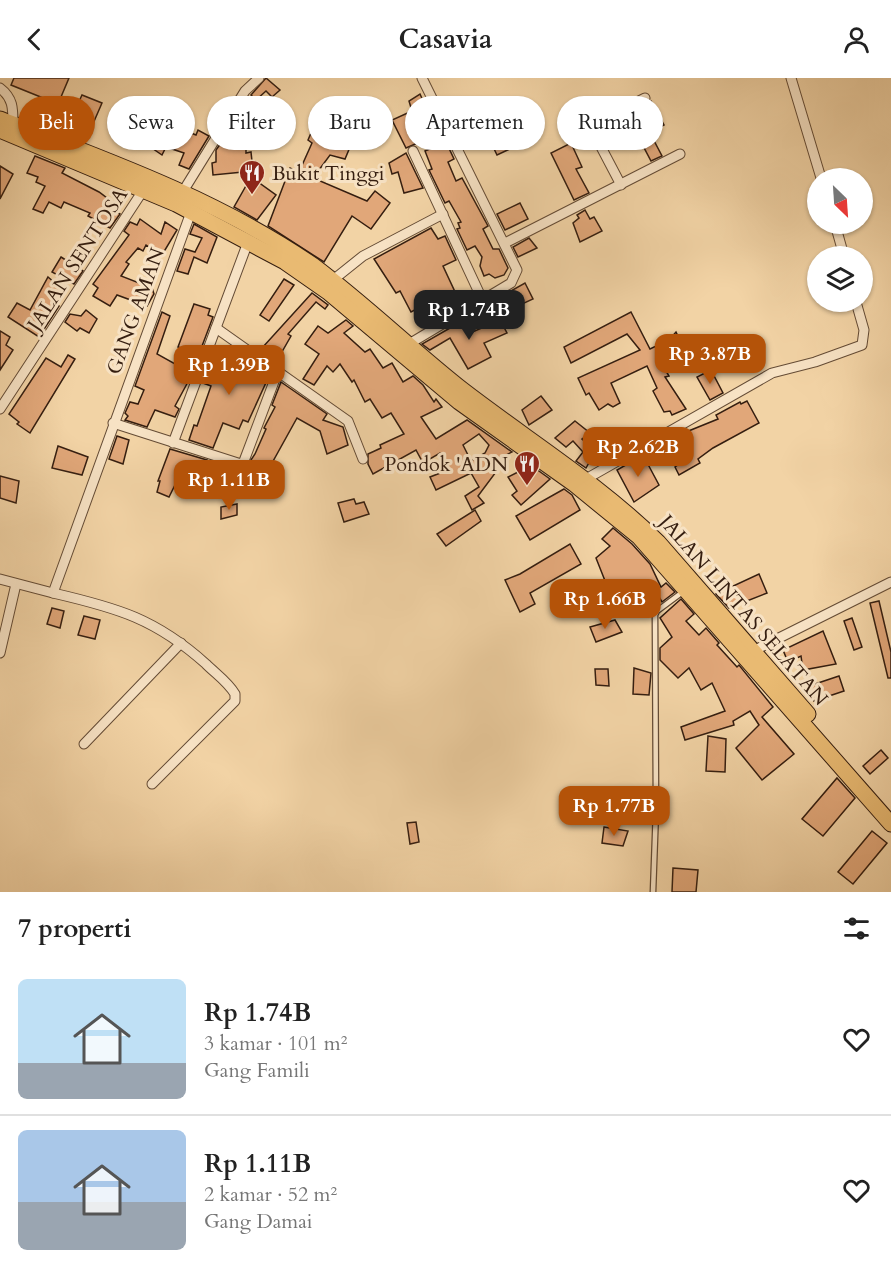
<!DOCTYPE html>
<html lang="id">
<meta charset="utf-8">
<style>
body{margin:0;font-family:Cardo,serif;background:#f2f2f2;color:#222;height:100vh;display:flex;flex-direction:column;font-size:22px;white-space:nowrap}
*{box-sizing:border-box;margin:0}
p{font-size:20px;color:#767676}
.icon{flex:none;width:33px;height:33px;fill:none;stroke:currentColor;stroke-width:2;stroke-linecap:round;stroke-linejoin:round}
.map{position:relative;height:814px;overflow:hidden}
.side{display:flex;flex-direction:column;background:#fff;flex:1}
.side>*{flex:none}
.guide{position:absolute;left:18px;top:18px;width:855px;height:54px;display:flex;gap:12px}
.needle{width:39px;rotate:155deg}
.fabs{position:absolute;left:807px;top:90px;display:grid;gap:12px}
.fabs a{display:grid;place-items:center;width:66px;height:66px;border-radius:50%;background:#fff;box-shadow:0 2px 4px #0004;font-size:30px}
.price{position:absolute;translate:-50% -51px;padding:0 14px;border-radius:12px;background:#b45309;color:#fff;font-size:20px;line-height:39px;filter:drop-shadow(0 2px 3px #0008)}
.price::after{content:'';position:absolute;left:50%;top:36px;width:18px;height:14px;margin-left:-9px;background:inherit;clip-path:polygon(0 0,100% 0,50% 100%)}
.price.selected{background:#222;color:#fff}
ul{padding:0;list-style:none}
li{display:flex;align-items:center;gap:18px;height:150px;padding:0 18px}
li+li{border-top:2px solid #e0e0e0}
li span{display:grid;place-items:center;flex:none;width:168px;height:120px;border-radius:9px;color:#555}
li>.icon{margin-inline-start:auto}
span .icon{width:72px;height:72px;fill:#fffc;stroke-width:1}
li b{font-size:26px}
h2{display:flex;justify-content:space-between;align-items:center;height:72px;padding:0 18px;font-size:26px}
.chip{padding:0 21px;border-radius:27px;background:#fff;box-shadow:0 2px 4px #0004;font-size:21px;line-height:54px}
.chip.selected{background:#b45309;color:#fff}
header{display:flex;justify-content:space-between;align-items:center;height:78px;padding:0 18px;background:#fff;font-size:27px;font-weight:700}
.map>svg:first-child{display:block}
</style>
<header><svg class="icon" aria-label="back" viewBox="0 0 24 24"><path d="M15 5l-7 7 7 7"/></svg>Casavia<svg class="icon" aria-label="person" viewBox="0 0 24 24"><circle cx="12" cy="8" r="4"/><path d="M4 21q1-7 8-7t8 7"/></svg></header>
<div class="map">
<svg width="891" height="814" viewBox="0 0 891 814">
<rect width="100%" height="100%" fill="#f2d3a5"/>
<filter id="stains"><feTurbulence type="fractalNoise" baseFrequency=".00333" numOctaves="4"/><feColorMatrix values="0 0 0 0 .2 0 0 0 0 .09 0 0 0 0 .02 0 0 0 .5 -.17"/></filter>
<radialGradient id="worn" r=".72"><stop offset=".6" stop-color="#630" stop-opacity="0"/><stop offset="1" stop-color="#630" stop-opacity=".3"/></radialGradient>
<g fill="#e1a779" stroke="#351e10" stroke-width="1.5" fill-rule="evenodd">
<polygon points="14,0 69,0 58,26 11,7"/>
<polygon points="266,0 280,12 272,19 266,13 256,22 251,17"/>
<polygon points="420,16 434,47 416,56 420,64 406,70 392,42 412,33 409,23"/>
<polygon points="82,17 102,25 92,48 72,39"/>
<polygon points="651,23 664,47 646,57 633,34"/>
<polygon points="133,26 143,33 131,55 120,48 124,38 118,36 124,28 130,30"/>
<polygon points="245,26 270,46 260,57 237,40"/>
<polygon points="176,31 185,36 179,48 191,55 196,57 198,52 209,58 189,91 179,87 184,75 166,69 162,77 149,68 158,50 164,54"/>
<polygon points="314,48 337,63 341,53 355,57 345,81 330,77 313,100 367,123 375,113 390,125 371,151 352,138 324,184 268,148 290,90 299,94 312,65 308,62"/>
<polygon points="507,52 514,69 497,77 489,60"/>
<polygon points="651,57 662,78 651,83 640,62"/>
<polygon points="235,64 236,70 246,69 246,75 251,74 253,93 213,97 212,85 216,84 216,72 221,65"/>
<polygon points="446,64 454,81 448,84 456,103 462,100 488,148 483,151 493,171 499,171 508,190 504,197 495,200 489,196 484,198 480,188 482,179 475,168 467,172 457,151 460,150 458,145 461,144 449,123 445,125 429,92 432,91 425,73"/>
<polygon points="571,65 582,89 576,91 589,115 574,122 551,75"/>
<polygon points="406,75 423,110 404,115 398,94 392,96 389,85"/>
<polygon points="35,78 65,90 62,95 99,114 119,129 117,134 120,136 110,150 88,138 90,135 64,124 61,130 49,124 43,135 33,131 45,108 36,104 38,99 27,95"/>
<polygon points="0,88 13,96 0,121"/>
<polygon points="251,99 276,117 257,142 234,129"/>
<polygon points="520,125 528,141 505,152 497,136"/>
<polygon points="585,132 590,141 594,139 602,153 580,164 573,145 579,140 577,137"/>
<polygon points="140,141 161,156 165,144 177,152 162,177 146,167 143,173 138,170 126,184 129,186 121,198 152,210 154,216 147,228 117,217 110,228 93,218 98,210 93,206 129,157 124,153 130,144 137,147"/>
<polygon points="194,146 217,159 207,185 194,179 188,196 177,193 185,171 195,174 202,160 190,156"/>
<polygon points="431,150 438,161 445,158 456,182 443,188 456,216 429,230 426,226 411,234 400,213 396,215 374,181"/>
<polygon points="529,160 537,170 518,179 513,169"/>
<polygon points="61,179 83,193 74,206 52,194"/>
<polygon points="48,199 62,211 55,226 59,228 39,259 8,239 17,225 30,232"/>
<polygon points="284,201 294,207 269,243 260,237"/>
<polygon points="525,205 533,221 507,233 500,219"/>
<polygon points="312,215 328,227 325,231 316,224 288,256 291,258 279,279 262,270"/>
<polygon points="194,226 210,231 208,237 213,239 199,276 196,275 186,299 189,302 175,328 179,331 175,339 155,332 147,349 125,342 128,338 125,335 130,324 138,326 144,312 135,308 162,234 170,238 157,276 175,286 181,270 178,269"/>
<polygon points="86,232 97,241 89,255 80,250 77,253 65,244 70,236 81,238"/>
<polygon points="631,234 650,271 669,262 676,254 689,281 668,291 666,293 669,298 665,299 686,331 672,337 670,333 664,334 653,313 657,310 647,288 611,305 620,325 613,329 608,326 599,332 589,315 586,317 578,300 640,272 627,256 571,285 564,269"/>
<path d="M346,242L353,248L344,255L365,274L370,271L383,290L392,285L403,304L413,298L423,307L434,324L436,321L442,329L421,339L436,361L467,342L512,374L492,384L496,394L478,418L484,425L472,432L465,418L479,409L471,395L436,412L430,399L448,392L440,375L423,385L416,372L373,396L368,386V376L381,370L380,367L404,356L391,335L382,340L370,321L365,324L354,302L352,304L340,286L333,294L327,288L314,307L303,301L319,276L305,266L318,248L328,255ZM479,356L489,367L485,375L471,383L463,367Z"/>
<polygon points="464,242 468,256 500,242 507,255 484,265 491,279 468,291 450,260 430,272 422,266"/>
<polygon points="0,253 10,259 6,267 13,272 0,292"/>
<polygon points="224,268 235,272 269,298 248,344 243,342 239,351 223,345 213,370 189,362 194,347 197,348 211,308 203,305 206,297 213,297 216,293"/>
<polygon points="68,277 75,281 30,355 17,346 19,344 9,336 46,280 61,289"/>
<polygon points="711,292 723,315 710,322 697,299"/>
<polygon points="281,304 327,336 323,342 343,349 348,367 327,376 320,353 297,340 272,385 268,383 258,399 245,391 255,376 266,351 264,350 275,329 272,327"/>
<polygon points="541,318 552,332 529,347 522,332"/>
<polygon points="747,323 759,345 713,370 698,381 700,385 679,397 675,389 679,386 672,371 676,369 674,364 687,357 686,354 718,341 716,337 740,324 741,326"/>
<polygon points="575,343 590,355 582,361 603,380 596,387 590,383 586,390 576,383 583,374 573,363 566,369 555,360"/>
<polygon points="117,358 129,362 123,386 109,381"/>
<polygon points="58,368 88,379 82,397 52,390"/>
<polygon points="170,371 207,382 204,388 248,399 243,409 235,407 232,411 218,407 215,413 196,407 192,414 175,407 169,419 157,414 160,403 158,403"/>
<polygon points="643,377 659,407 634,424 617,392"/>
<polygon points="525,383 550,401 521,427 512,417 517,413 508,399 522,392 518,389"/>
<polygon points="0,398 19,403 16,425 0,420"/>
<polygon points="564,411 572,417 580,432 530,462 516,438"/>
<polygon points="354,421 356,426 364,424 369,436 344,444 338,425"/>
<polygon points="237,426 237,437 221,441 221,429"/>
<polygon points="475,432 481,443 446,468 437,456"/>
<polygon points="613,450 632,466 650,486 661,509 666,505 675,514 662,524 656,514 635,523 637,526 613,534 607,519 611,518 596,480 610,468 602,461"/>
<polygon points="570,466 581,486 530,515 535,526 520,534 505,502 520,496"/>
<polygon points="759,496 767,515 729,530 716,516"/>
<polygon points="681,521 694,536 686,543 699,557 706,550 719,565 717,567 737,589 739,587 773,629 762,639 794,676 762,702 736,670 759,647 750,633 733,643 734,647 685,662 681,649 725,633 712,605 701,612 689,590 678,600 660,582 660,570 672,559 660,540"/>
<polygon points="879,523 891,574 891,600 888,600 870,525"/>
<polygon points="52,530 64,533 60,550 47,546"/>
<polygon points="84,538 100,542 95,561 78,557"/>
<polygon points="852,540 862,569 854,572 844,543"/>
<polygon points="615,542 622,554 596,564 590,549"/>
<polygon points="823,553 836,586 803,592 801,578 788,584 783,572"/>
<polygon points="634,590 651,595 649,617 633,616"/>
<polygon points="595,591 608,591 609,608 596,607"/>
<polygon points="839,598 844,613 814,623 809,608"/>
<polygon points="708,658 726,661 725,694 706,693"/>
<polygon points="881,672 888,680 870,696 863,688"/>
<polygon points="837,700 855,720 823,758 802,741"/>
<polygon points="416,744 419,764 410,766 407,745"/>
<polygon points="604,749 628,753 623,768 602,765"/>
<polygon points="872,753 887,765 853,806 838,794"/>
<polygon points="673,790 698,792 696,814 672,814"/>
</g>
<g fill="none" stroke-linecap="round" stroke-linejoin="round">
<defs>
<polyline id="service" points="653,814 656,732 655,537 657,533 684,513"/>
<g id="minor">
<polyline points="791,0 821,100"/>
<path d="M0,10C13,20 13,30 13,46"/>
<polyline points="590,48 621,107"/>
<polyline points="570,58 645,20"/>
<polyline points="413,73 482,221"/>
<polyline points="182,115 245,13 259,0"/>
<polyline points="835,146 844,178"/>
<polyline points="505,165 680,76"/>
<polyline points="333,202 363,178 443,136"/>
<polyline points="216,250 348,343 363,381"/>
<polyline points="409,266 511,205 517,192 422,0"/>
<polyline points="0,331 144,111"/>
<polyline points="113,345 241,386 244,383 278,293"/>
<polyline points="173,365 248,164"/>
<polyline points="586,401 772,295 815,284 862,267 864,252 856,224"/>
<polyline points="0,501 53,515 191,134"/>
<path d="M53,515C118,530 156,541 206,586C216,596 228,604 235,616V623L152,706"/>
<polyline points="753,573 891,504"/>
<polyline points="0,575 16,506"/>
<polyline points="84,666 181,565"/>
</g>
<g id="trunk">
<path d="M0,41C107,82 219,122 314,188C366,227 413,273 464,313C529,363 599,406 658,464L808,636"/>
<polyline points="0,52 176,126 285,184 328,214 459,324 574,406 639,459 891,746"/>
</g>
</defs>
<use href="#service" stroke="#644b35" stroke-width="7"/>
<use href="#minor" stroke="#644b35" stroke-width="11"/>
<use href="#trunk" stroke="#351e10" stroke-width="17"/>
<use href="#service" stroke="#f7e2c4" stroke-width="4.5"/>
<use href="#minor" stroke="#f7e2c4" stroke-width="9"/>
<use href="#trunk" stroke="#e9ba72" stroke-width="15"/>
</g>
<defs>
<symbol id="restaurant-pin" viewBox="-11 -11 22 30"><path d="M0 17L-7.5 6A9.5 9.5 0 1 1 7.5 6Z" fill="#8f2418" stroke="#f7e2c4"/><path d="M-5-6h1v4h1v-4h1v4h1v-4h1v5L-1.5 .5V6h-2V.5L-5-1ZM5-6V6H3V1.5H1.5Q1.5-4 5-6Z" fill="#fff"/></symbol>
</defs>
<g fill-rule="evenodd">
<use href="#restaurant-pin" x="237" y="80" width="30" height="40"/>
<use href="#restaurant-pin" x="512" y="371" width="30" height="40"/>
</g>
<g text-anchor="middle" stroke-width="6" stroke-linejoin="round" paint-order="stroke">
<g font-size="20" fill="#351e10" stroke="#f7e2c4" text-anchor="start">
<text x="272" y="102">Bukit Tinggi</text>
<text x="508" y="393" text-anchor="end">Pondok 'ADN</text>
</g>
<g font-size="20" fill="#351e10" stroke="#f7e2c4">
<text transform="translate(77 181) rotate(-57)" y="7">JALAN SENTOSA</text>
<text transform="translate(135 233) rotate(-70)" y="7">GANG AMAN</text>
<text transform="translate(744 532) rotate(49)" y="7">JALAN LINTAS SELATAN</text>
</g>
</g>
<rect width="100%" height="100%" filter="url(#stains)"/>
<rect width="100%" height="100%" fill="url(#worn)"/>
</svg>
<div class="fabs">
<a><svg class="needle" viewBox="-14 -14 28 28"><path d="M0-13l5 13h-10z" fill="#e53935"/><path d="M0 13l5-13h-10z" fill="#767676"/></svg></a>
<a><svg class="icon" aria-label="layers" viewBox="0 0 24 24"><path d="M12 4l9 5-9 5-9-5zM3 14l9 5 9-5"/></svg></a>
</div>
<b class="price selected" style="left:469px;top:263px">Rp 1.74B</b>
<b class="price" style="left:710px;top:307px">Rp 3.87B</b>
<b class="price" style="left:229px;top:318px">Rp 1.39B</b>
<b class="price" style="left:638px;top:400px">Rp 2.62B</b>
<b class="price" style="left:229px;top:433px">Rp 1.11B</b>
<b class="price" style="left:605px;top:552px">Rp 1.66B</b>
<b class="price" style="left:614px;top:759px">Rp 1.77B</b>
<div class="guide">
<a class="chip selected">Beli</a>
<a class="chip">Sewa</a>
<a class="chip">Filter</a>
<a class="chip">Baru</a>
<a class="chip">Apartemen</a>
<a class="chip">Rumah</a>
</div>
</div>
<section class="side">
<h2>7 properti<svg class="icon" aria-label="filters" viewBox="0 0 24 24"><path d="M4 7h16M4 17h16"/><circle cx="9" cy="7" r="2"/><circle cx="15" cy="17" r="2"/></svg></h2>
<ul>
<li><span style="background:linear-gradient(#bfe0f5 70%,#9aa5b1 0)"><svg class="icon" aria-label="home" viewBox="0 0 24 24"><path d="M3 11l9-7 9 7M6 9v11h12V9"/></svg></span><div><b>Rp 1.74B</b><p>3 kamar · 101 m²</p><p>Gang Famili</p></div><svg class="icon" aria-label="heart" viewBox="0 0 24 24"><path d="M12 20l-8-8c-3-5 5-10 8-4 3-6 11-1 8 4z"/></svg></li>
<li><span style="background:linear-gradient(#a9c7e8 60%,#9aa5b1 0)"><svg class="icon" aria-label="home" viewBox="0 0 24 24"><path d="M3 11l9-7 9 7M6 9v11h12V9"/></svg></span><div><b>Rp 1.11B</b><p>2 kamar · 52 m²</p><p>Gang Damai</p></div><svg class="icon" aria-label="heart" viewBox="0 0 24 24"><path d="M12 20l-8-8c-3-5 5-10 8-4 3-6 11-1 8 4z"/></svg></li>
</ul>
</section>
